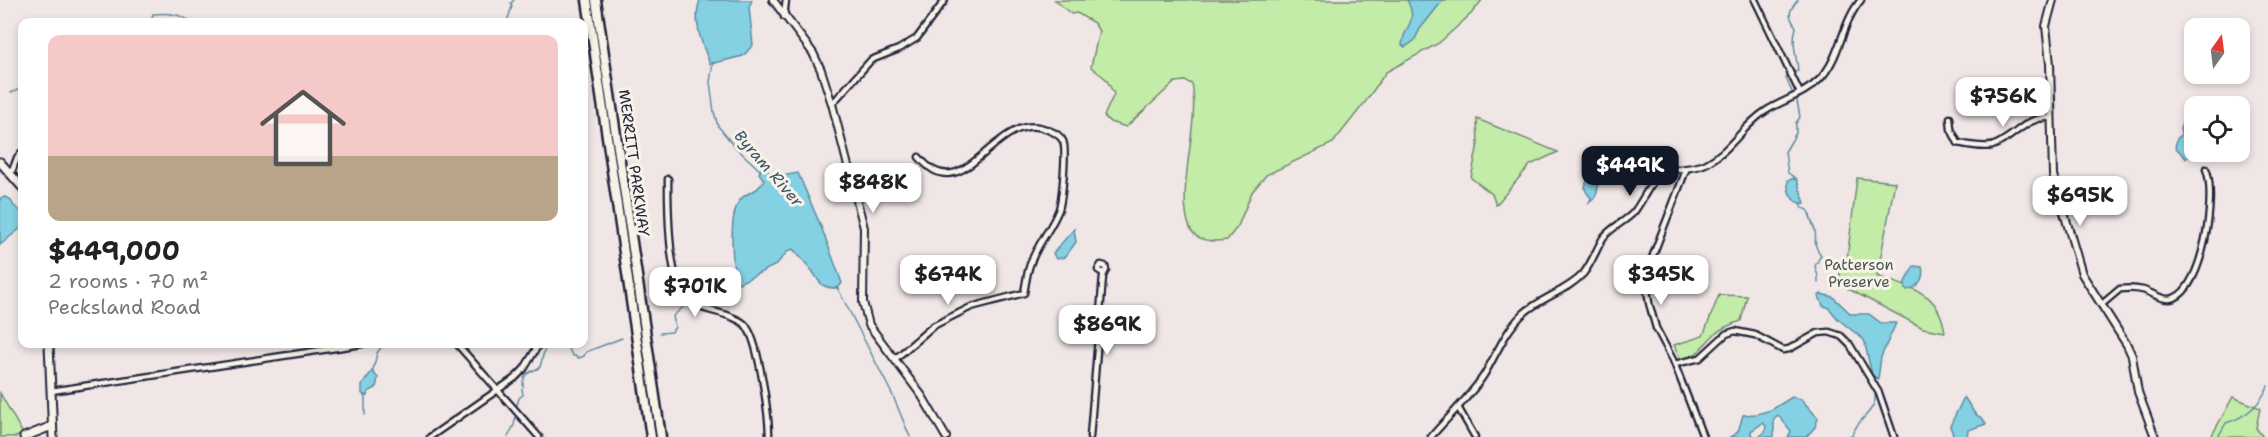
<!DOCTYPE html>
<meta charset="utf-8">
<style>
body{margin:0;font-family:"Shantell Sans",sans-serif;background:#f6f6f6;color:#222;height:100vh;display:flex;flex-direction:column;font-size:22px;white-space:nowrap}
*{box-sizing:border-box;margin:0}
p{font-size:20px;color:#767676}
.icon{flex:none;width:33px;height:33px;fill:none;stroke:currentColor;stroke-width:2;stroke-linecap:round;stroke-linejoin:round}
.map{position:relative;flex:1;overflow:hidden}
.drawer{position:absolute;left:18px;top:18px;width:570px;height:330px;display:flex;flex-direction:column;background:#fff;border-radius:12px;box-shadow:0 3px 9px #0003}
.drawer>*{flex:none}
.needle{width:39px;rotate:14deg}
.fabs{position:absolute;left:2184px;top:18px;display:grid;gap:12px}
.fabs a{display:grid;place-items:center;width:66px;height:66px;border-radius:12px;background:#fff;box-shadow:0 3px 9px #0003;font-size:30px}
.price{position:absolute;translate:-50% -51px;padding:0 14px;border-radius:12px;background:#fff;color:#222;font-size:20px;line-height:39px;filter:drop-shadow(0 2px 3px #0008)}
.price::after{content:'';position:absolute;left:50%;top:36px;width:18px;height:14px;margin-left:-9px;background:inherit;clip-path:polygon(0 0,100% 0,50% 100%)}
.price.on{background:#111827;color:#fff}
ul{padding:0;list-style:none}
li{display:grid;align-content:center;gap:12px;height:318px;padding:0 30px}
li span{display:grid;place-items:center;height:186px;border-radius:12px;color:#555}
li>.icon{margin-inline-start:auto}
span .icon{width:108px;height:108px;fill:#fffc;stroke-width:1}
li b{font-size:26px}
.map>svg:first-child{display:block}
</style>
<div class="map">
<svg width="2268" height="437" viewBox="0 0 2268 437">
<rect width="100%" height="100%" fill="#f0e6e6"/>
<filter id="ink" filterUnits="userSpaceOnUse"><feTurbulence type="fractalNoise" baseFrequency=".0167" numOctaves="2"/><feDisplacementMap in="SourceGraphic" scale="12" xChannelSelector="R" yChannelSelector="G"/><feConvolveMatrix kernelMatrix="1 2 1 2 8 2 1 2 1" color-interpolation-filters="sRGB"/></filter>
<g filter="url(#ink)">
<g fill="#c3eca8" stroke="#728772" stroke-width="1.5">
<path d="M1055,0H1482L1471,14L1439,43L1386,72L1366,101L1333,143L1266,175L1252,192L1238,226L1227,240C1214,242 1196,242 1190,228C1175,194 1200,125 1192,84L1185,81L1175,82L1126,127L1110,122L1104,116L1114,94L1106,79L1091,67L1099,31L1094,23L1077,13L1071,14Z"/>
<polygon points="1477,119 1558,152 1530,165 1496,205 1492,194 1471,178 1478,144"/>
<path d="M1857,178L1895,182L1877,276C1913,290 1938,289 1945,332L1923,328L1841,285L1839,260L1847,259Z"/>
<path d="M1719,295L1747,296L1741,321C1731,324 1723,327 1715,334C1701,346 1701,356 1680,359L1674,345L1703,336Z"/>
<polygon points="0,393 23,434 16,437 0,437"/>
<polygon points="2233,397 2260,408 2256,428 2263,437 2211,437"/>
</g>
<g fill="#84d1e3" stroke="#5d8ba0" stroke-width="1.5">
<path d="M700,0H752L749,7L753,45L743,56L710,64C702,44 692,21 700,0Z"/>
<path d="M1407,0H1443L1420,29L1414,41L1405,47L1402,45C1404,25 1419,23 1407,0Z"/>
<polygon points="2183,121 2188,123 2189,134 2196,152 2186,158 2175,147 2177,139 2181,135 2180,129"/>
<path d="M762,167L776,177L798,173L822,229L842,283L838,288C816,288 821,280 809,267C804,261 798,255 793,249L787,252L776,265L737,284C732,266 728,215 740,200C748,190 757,194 764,180L759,173Z"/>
<path d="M1589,173L1592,178L1598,180C1598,191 1598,196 1589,203L1591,198C1579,184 1588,187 1589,173Z"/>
<path d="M1796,178L1805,203C1792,205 1787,191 1788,180Z"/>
<polygon points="5,197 10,199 14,206 22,212 22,227 0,245 0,198"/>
<polygon points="1074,229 1076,242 1065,257 1056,259 1053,253"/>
<path d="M1914,266L1922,267C1925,278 1918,288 1907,290L1905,289V282Z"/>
<polygon points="1821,294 1833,297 1851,314 1869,314 1881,323 1896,323 1881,357 1878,379 1872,375 1864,340 1838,319 1828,307 1823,306 1819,296"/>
<polygon points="372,371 378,378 376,388 368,392 367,396 364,396 362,393 362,385"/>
<polygon points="1792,397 1801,399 1818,418 1815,427 1806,437 1788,437 1791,431 1778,415 1774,419 1774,437 1759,437 1765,432 1766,426 1763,423 1751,431 1751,435 1756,437 1730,437 1738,432 1743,415 1757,414 1771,410"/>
<polygon points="1964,397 1975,414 1983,419 1986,424 1968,430 1967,437 1954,437 1950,426"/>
</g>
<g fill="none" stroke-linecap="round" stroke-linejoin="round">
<g stroke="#5d8ba0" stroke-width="1.5">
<path d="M151,22L153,14C167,13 179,13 191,22"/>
<polyline points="507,22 512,6 511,3 514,0"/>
<polyline points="713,62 710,82 714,112 718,126 735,147 761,171"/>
<path d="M1793,72L1798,71C1797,56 1791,44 1796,27C1787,15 1789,10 1798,0"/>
<polyline points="1788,76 1786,78 1792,92"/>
<polyline points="11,93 22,88"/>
<polyline points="1795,180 1794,177 1788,173 1785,152 1796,133 1796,123 1800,117 1797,101"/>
<path d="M1800,203L1802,208L1808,210C1810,217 1813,224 1815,231C1817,242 1812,244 1821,255L1815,266L1818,276V283"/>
<polyline points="837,287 893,396 910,437"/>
<path d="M693,297C704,282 723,292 738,283"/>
<polyline points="660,333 672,332 675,327 673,316 687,304"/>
<polyline points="566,344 572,355 579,358 584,356 586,352 622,338"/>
<polyline points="373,370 377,353 382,346"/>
<path d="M523,387C523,371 529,374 540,367L546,344"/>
<polyline points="365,395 365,415"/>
<polyline points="517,405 519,398 523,395 522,389"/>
<polyline points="508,437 514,425 516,416"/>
<path d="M1848,437L1852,435C1858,417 1881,410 1874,389"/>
<path d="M2218,437L2226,423C2246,417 2260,405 2268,386"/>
</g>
<defs>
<g id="minor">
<polyline points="1755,0 1800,93"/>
<polyline points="784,17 786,0"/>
<polyline points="832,104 871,60 899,49 917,38 945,0"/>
<path d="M1950,118L1951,129L1958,143C1968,145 1982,148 1992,146C2014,139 2026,115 2051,118"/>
<polyline points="1686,170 1645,276 1649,303 1656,328 1673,360 1703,437"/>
<polyline points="11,174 17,158 22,152"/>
<path d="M668,179C668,206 668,276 684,296C697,311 717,310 734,318C739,320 746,324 748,329C759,346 769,415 769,437"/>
<path d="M2101,305L2120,289C2128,288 2135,288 2143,290C2153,293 2164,302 2174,298C2203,288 2217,195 2206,169"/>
<polyline points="457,344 539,437"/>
<path d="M895,359L933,326L971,307L1024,293C1026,283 1027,271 1031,262C1038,243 1052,228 1059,209C1062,199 1067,150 1063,141C1060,135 1054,132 1048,130C996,106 965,214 919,157"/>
<polyline points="1675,364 1700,358 1726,334 1735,331 1755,335 1783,350 1789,349 1818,333 1829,332 1841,336 1850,345 1879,393 1894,437"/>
<polyline points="51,391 362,344"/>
<polyline points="1459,409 1475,437"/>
<polyline points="430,437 515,378 524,369 539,344"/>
<polyline points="1090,437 1103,276 1106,270 1105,266 1101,265 1098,270 1103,273"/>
<path d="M1431,437C1449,416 1469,398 1484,375C1496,355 1505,331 1523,314C1541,297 1566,292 1583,274C1592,263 1596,250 1603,238C1611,227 1625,222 1634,212C1643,200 1649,185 1659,174C1666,167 1694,171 1707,163C1730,151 1743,126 1764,112C1782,100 1804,95 1819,80C1841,58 1841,23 1861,0"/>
</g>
<g id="tertiary">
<polyline points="773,0 813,53 821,70 832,104 864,228 863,302 869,325 922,396 946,437"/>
<polyline points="2053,0 2046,26 2050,64 2053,175 2082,274 2127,345 2132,356 2138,392 2155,437"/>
</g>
<g id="secondary">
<polyline points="0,162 22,187"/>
<polyline points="49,344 53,437"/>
<polyline points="24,437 52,426"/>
</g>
<g id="motorway">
<polyline points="587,0 651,437"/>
<polyline points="596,0 661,437"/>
</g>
</defs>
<use href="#minor" stroke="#22223b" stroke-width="9"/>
<use href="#tertiary" stroke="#22223b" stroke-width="10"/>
<use href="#secondary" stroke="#22223b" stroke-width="11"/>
<use href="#motorway" stroke="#22223b" stroke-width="13"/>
<use href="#minor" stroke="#f7f3e8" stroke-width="4.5"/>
<use href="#tertiary" stroke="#f7f3e8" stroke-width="6"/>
<use href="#secondary" stroke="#f7f3e8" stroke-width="7"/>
<use href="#motorway" stroke="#f7f3e8" stroke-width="8"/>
</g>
</g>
<g text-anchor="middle" stroke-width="6" stroke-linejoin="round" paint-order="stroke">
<g font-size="15" fill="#22223b" stroke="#f7f3e8">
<text transform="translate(634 163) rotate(82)" y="5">MERRITT PARKWAY</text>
</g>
<g font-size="15" fill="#4a5456" stroke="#f7f3e8">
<text x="1859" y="270">Patterson<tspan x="1859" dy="17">Preserve</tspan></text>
</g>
<g font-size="16" font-style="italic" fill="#3f576d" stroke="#f7f3e8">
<text transform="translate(769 168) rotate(49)" y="6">Byram River</text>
</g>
</g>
</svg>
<div class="fabs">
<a><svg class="needle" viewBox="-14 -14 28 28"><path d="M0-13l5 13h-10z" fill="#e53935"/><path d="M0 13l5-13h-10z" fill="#767676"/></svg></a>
<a><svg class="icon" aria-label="locate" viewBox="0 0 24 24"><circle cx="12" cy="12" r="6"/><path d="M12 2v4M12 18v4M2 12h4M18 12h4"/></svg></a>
</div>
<b class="price" style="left:2003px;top:128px">$756K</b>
<b class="price on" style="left:1630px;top:197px">$449K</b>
<b class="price" style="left:873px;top:214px">$848K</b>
<b class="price" style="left:2080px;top:227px">$695K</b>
<b class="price" style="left:948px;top:306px">$674K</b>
<b class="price" style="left:1661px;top:306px">$345K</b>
<b class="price" style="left:695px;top:318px">$701K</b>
<b class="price" style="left:1107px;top:356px">$869K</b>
<section class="drawer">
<ul>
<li><span style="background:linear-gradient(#f6c9c9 65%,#b9a48a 0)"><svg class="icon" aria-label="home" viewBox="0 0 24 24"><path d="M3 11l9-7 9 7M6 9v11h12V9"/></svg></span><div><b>$449,000</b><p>2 rooms · 70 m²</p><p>Pecksland Road</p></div></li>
</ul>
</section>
</div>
